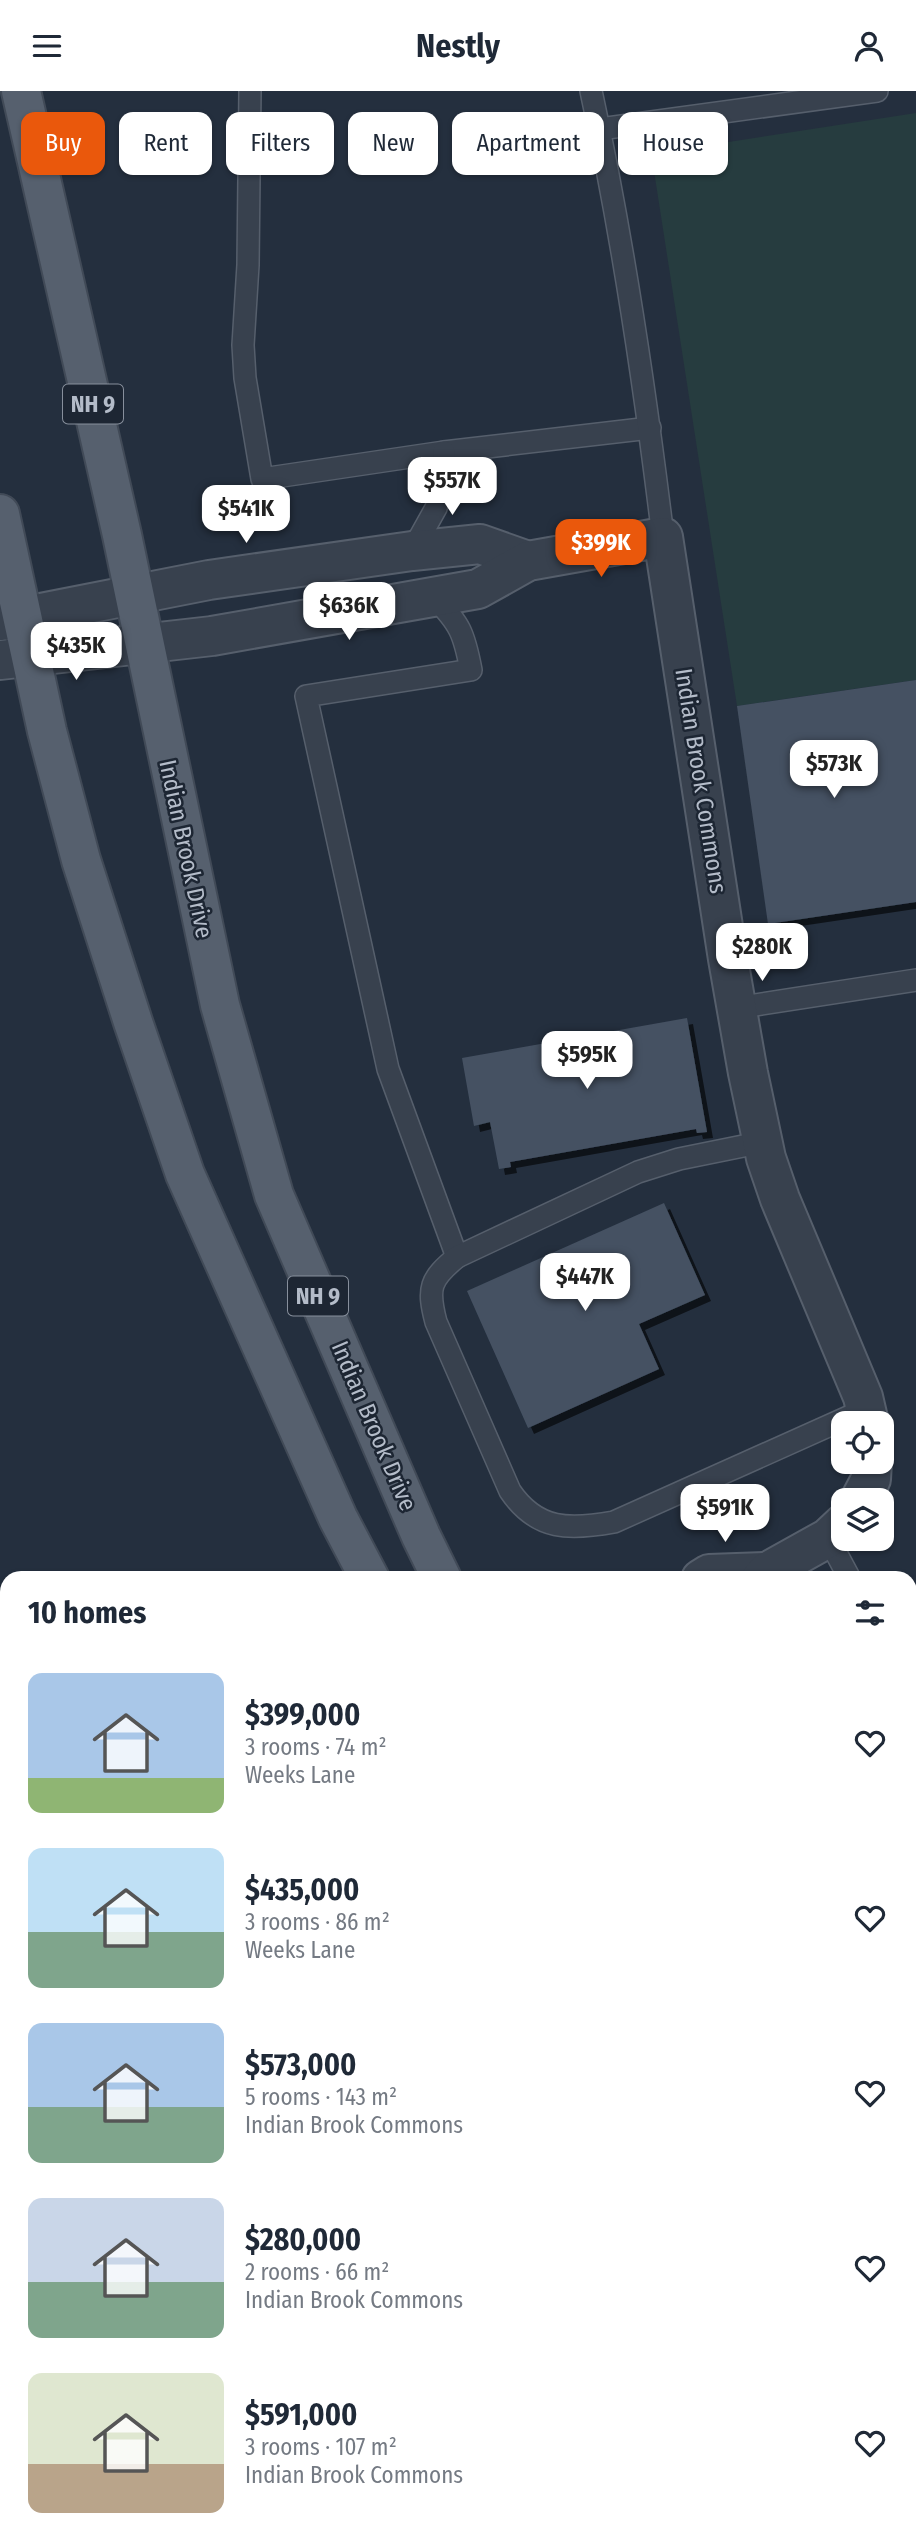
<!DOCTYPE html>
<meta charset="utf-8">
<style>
body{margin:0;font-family:"Fira Sans Condensed",sans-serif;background:#f2f2f3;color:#1f2937;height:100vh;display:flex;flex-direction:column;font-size:26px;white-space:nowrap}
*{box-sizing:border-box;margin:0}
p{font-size:23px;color:#747a83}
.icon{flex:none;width:38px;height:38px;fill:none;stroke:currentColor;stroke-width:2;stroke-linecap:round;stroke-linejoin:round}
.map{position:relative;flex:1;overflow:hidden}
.side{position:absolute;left:0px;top:1480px;width:917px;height:975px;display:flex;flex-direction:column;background:#fff;border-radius:21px 21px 0 0;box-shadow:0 2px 5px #0004}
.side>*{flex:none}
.guide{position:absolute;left:21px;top:21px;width:875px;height:63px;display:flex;gap:14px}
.fabs{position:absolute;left:831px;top:1320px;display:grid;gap:14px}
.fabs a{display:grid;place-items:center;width:63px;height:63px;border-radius:14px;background:#fff;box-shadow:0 2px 5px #0004;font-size:35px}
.price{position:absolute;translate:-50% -60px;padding:0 16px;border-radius:14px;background:#fff;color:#222;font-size:23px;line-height:46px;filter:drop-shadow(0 2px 4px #0008)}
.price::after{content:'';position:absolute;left:50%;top:42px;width:21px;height:16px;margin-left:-10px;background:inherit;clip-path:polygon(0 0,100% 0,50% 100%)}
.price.active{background:#ea580c;color:#fff}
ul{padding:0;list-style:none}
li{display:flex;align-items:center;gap:21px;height:175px;padding:0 28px}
li span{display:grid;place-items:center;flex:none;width:196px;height:140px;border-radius:14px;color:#555}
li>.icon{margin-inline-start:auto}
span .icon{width:84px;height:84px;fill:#fffc;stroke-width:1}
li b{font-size:30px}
h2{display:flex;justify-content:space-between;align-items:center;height:84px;padding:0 28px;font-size:30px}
.pill{padding:0 24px;border-radius:14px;background:#fff;box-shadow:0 2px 5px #0004;font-size:24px;line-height:63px}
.pill.active{background:#ea580c;color:#fff}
header{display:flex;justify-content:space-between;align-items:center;height:91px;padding:0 28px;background:#fff;font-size:32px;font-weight:700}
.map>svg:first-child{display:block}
</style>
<header><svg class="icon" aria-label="menu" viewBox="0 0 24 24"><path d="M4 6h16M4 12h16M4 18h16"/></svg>Nestly<svg class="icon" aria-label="person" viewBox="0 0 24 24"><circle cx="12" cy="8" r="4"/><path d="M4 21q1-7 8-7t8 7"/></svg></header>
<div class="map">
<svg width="916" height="2455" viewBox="0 0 916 2455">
<defs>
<filter id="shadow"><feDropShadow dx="6" dy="6" stdDeviation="0" flood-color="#0009"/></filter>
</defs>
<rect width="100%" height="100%" fill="#242f3e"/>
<path fill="#263c3f" d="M916,22V589L737,615L654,80C658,66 664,62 677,59Z"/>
<g fill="#455162" filter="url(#shadow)">
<polygon points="916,589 916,811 768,833 737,615"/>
<polygon points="687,927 707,1041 697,1042 696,1038 510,1071 511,1076 499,1078 490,1031 474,1035 462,967"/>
<polygon points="664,1112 705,1204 639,1233 659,1278 528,1337 467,1200"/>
<polygon points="910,1655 916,1663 916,1769 910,1773"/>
<polygon points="916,1957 916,1987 910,1979 910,1962"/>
<polygon points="916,2412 916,2455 894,2455 888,2448 910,2448 910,2417"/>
</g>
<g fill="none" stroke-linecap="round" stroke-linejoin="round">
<defs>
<g id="lane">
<polyline points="250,0 248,174 243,254 245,287 262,388 444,361 650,337"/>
<path d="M591,0C623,147 645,297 663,446"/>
<polyline points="600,38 877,0"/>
<polyline points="412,460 436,417 442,395 444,361"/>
<path d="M434,506C460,533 464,542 471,579L306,605L388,978L457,1166"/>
<polyline points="736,917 916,889"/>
<path d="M763,1051L679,1068L638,1081L457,1166C430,1188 427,1197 436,1231L510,1400C537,1440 570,1439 614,1431L866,1318"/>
<polyline points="828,1447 850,1488"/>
<polyline points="910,2358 916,2353"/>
<polyline points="859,2448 865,2455"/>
<polyline points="689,2455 693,2448"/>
<polyline points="806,2455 813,2448"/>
</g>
<g id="street">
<polyline points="0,530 209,489 412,460 480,453 528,470"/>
<polyline points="0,569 212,545 478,498 528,470 663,446 728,868 748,982 766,1067 780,1108 863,1306 869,1332"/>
<polyline points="860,1409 871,1388 872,1370"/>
<polyline points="701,1488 709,1483 767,1481"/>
<polyline points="761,1488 767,1481 828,1447 844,1432"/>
<polyline points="0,1655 7,1668"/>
<polyline points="414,2455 419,2448"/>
</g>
<g id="primary">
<polyline points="21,0 122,444 220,914 274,1104 421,1445 442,1488"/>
<polyline points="0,423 47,640 81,769 133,931 185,1083 338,1427 370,1488"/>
<polyline points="910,2155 916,2162"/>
<polyline points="910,2253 916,2260"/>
</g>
</defs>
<use href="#lane" stroke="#565f6c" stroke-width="24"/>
<use href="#street" stroke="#565f6c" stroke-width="42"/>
<use href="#primary" stroke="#414a57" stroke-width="42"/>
<use href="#lane" stroke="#38414e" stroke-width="21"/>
<use href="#street" stroke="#38414e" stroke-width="38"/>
<use href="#primary" stroke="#56606e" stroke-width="38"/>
</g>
<g text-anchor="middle" stroke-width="5" stroke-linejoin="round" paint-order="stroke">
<g fill="#1d2633" stroke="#878f9c" stroke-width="2">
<rect x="63" y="293.5" width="60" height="39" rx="5"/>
<rect x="288" y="1185.5" width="60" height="39" rx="5"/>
</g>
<g font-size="23" font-weight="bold" fill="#b4bcc9">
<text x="93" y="321">NH 9</text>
<text x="318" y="1213">NH 9</text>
</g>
<g font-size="24" fill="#b4bcc9" stroke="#1d2633">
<text transform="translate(701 690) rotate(81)" y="8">Indian Brook Commons</text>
<text transform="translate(186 758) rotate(78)" y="8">Indian Brook Drive</text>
<text transform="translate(374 1335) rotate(67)" y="8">Indian Brook Drive</text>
</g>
</g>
</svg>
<div class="fabs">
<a><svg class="icon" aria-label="locate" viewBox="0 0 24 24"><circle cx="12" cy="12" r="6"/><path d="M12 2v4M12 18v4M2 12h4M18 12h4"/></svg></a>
<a><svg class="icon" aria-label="layers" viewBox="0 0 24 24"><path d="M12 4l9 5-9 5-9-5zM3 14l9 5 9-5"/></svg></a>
</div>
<b class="price" style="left:452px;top:426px">$557K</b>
<b class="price" style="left:246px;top:454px">$541K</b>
<b class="price active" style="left:601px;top:488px">$399K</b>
<b class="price" style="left:349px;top:551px">$636K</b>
<b class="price" style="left:76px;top:591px">$435K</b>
<b class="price" style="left:834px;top:709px">$573K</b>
<b class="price" style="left:762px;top:892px">$280K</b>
<b class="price" style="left:587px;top:1000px">$595K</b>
<b class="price" style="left:585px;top:1222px">$447K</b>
<b class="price" style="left:725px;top:1453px">$591K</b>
<div class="guide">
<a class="pill active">Buy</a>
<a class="pill">Rent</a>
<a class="pill">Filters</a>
<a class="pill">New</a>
<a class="pill">Apartment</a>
<a class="pill">House</a>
</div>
<section class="side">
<h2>10 homes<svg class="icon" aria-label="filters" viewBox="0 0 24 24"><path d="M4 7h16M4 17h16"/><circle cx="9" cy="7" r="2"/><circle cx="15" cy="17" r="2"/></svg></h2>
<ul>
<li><span style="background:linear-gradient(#a9c7e8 75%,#8fb573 0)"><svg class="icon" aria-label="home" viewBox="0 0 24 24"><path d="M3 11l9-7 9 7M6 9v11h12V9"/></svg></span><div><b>$399,000</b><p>3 rooms · 74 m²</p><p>Weeks Lane</p></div><svg class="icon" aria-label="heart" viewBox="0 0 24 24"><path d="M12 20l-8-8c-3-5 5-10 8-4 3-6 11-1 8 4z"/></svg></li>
<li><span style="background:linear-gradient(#bfe0f5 60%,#7fa58c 0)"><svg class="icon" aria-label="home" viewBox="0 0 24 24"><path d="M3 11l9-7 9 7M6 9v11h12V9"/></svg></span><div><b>$435,000</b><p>3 rooms · 86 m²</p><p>Weeks Lane</p></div><svg class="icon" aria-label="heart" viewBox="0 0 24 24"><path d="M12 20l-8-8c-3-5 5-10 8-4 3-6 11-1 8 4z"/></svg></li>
<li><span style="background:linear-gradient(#a9c7e8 60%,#7fa58c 0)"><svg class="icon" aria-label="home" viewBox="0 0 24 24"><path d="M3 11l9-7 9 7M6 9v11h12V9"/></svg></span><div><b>$573,000</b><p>5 rooms · 143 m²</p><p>Indian Brook Commons</p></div><svg class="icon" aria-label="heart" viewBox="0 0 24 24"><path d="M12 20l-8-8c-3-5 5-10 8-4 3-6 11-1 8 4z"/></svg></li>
<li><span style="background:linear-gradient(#c9d6e8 60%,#7fa58c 0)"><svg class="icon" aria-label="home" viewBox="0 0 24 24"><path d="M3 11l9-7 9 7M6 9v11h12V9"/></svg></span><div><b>$280,000</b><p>2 rooms · 66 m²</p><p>Indian Brook Commons</p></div><svg class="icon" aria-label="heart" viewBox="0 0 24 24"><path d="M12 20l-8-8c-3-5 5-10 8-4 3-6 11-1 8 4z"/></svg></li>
<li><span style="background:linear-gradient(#dfe7d0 65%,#b9a48a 0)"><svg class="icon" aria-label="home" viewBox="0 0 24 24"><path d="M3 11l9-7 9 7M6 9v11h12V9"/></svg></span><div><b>$591,000</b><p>3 rooms · 107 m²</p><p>Indian Brook Commons</p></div><svg class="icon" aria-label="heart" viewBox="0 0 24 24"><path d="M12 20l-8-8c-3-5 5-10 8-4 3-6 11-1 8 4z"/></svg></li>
</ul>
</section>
</div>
